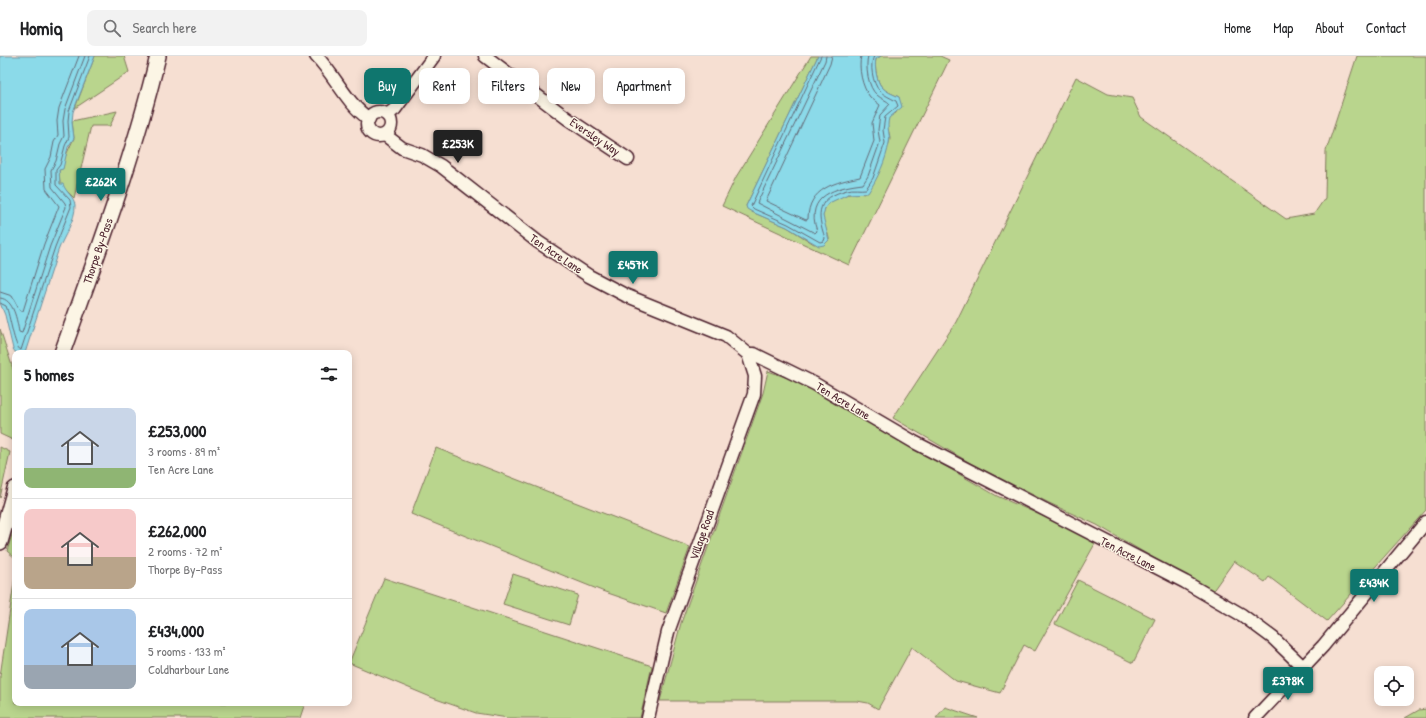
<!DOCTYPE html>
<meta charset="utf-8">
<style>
body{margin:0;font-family:"Patrick Hand",sans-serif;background:#f2f2f2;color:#202124;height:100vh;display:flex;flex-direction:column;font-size:15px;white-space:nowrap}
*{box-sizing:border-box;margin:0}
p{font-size:13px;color:#757577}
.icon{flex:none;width:22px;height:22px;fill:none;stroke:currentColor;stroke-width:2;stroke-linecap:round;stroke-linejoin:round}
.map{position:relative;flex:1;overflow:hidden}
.drawer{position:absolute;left:12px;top:294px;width:340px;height:356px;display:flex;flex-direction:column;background:#fff;border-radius:8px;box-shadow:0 2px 10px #0003}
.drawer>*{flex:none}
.hud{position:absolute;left:364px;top:12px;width:380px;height:36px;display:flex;gap:8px}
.controls{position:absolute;left:1374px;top:610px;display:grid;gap:8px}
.controls a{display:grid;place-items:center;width:40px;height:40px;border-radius:8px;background:#fff;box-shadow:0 2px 10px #0003;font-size:20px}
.price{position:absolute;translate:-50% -34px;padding:0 9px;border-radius:4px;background:#0f766e;color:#fff;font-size:13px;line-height:26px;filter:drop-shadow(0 1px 2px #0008)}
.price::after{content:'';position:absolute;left:50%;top:24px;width:12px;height:9px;margin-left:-6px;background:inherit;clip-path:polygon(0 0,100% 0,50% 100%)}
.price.active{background:#222;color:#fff}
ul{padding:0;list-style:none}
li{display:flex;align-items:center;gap:12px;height:100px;padding:0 12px}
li+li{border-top:1px solid #e0e0e0}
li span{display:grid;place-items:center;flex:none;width:112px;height:80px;border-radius:8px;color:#555}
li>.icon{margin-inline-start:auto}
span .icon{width:48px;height:48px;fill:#fffc;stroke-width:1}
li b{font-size:17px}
h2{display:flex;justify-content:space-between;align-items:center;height:48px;padding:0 12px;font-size:17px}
.pill{padding:0 14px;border-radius:8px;background:#fff;box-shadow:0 2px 10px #0003;font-size:14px;line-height:36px}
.pill.active{background:#0f766e;color:#fff}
header{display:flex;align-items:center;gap:24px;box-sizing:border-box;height:56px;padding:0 20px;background:#fff;border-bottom:1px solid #e0e0e0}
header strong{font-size:19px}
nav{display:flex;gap:22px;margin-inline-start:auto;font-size:14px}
.search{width:280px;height:36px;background:#f2f2f2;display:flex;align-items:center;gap:10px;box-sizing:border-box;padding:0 14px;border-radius:8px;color:#757577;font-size:15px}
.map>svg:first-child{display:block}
</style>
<header>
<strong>Homiq</strong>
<div class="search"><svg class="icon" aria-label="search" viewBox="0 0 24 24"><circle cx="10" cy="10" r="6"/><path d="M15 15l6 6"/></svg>Search here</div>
<nav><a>Home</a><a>Map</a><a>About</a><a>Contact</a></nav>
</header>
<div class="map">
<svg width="1426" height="662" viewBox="0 0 1426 662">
<rect width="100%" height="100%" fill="#f6dfd2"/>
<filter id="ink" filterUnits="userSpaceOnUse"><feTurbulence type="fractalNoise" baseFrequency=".025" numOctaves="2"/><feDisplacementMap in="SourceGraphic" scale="8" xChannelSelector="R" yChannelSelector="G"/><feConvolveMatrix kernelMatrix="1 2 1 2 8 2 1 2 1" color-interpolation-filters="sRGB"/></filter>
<g filter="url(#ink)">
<g fill="#b9d58d" stroke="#827a5c">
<polygon points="95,0 124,0 129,16 75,52"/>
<path d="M811,0H818L746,150L752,156L787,171L814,188L829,184C829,178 825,172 823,166C819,143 848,135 865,138C870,128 889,91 890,83C890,73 880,64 896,57L899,41C893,38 886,36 882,31C877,27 874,10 876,3L881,0H940L949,4L849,209L722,150L736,121Z"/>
<polygon points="1357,0 1426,0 1426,454 1327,565 1269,521 1265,526 1234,505 1212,536 1097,469 1049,447 972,408 893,362 956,266 1076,21 1108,38 1132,42 1141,61 1286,163 1314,158 1325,142 1326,95"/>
<polygon points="117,55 110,70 91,70 74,142 60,128 59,114 74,82 72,65"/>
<polygon points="0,273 15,319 15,385 0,378"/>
<polygon points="768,315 791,323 820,338 997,440 1070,472 1096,486 1035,595 1024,589 1000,637 956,625 912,591 878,653 868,647 857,645 660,645 681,567 763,337"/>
<polygon points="0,391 10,396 0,442"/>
<polygon points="436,392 690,491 666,557 602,535 411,458"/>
<polygon points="15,469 15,502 7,495"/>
<polygon points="513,518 578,539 569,569 503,548"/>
<polygon points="15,520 15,647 305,647 300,662 0,662 0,620"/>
<polygon points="384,522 652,610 640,662 508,662 476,657 433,642 349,607"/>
<polygon points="1078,524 1155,563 1133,607 1055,568"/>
<polygon points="945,651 978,662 936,662"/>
<polygon points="1426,653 1426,662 1405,662 1419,654"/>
</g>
<g fill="#8bdae9" stroke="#718f9d">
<path d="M0,0H95L73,56L72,66L74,82L68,91L63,113L59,114L60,128H63C66,137 74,140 75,149C76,164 63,181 58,195C47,229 36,263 25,297H16L13,293L5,259L0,247Z"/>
<path d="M818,0H881L876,3C874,10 877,27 882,31C886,36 893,38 899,41L902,51L889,62C886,73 891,79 889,87C886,104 878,122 868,137L848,138L829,147L825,152L823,160L829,184L824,189L819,190L787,171L752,156L747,153L746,150Z"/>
</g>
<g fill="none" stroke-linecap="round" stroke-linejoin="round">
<g stroke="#646a77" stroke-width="1">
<path d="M821,0L751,150L754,153L788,168L820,186L824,185L825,182C816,156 817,142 847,134C853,132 860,134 866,133L873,122L885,87L883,74L885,61L898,50L896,45C891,42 883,39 879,34C873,28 869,8 874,0"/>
<path d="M826,0L825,5L757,147L815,177L817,175C804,139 837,131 863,128L868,120L880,86L878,74L880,59L890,48C887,44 881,43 877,39C868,32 865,10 868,0"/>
<path d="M832,0L830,8L766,145L806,164L808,163C808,132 836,126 860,121L874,85L872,67L880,49C877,46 873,44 870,41C862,31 858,12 861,0"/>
<polyline points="0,236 12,240 20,255 23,255 44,188 59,150 46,133 45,113 51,101 54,86 58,79 57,65 59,52 79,0"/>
<path d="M0,242C14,243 17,265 19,276L22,277L50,190L66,151L65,147L52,131L51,114L56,105L60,88L64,80L63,65L65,53L85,0"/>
<path d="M0,247L6,250C10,259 14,292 21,294L55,191L71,151L70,144L56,129V114L60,109L65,90L69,81L68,65L69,55L90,0"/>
</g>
<defs>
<g id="minor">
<path d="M316,0C335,19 346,47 369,63"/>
<polyline points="485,0 568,63 628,103"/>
<circle cx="379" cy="68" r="12"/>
<polyline points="387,59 395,53 434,0"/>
<polyline points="385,79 402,92 422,99 441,110 538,186 589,220 625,239 726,280 748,298 754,298 815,328 914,386 1185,526 1242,559 1273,582 1303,611"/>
<polyline points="648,662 668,576 754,338 755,320 748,298"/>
<polyline points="1255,662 1323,590 1426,466"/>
</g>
<g id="major">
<path d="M62,297C97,199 134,101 158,0"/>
<polyline points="0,486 15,433"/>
</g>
</defs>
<use href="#minor" stroke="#4a1f2b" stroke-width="15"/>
<use href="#major" stroke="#4a1f2b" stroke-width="18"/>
<use href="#minor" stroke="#fcf5e5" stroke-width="12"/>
<use href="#major" stroke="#fcf5e5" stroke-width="15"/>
</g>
</g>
<g text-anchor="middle" stroke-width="3" stroke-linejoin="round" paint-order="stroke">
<g font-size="12" fill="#4a1f2b" stroke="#fcf5e5">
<text transform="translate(595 81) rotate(34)" y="4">Eversley Way</text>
<text transform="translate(98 195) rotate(-71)" y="4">Thorpe By-Pass</text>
<text transform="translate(556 198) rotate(34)" y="4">Ten Acre Lane</text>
<text transform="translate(843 345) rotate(31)" y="4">Ten Acre Lane</text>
<text transform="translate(702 479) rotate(-71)" y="4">Village Road</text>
<text transform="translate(1128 498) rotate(27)" y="4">Ten Acre Lane</text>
</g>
</g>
</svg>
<div class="controls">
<a><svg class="icon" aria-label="locate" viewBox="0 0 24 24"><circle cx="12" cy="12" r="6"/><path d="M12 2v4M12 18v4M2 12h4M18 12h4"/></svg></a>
</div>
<b class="price active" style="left:458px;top:108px">£253K</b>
<b class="price" style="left:101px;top:146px">£262K</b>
<b class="price" style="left:633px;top:229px">£457K</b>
<b class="price" style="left:1374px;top:547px">£434K</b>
<b class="price" style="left:1288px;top:645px">£378K</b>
<div class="hud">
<a class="pill active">Buy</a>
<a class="pill">Rent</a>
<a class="pill">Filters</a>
<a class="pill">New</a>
<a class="pill">Apartment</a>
</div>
<section class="drawer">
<h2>5 homes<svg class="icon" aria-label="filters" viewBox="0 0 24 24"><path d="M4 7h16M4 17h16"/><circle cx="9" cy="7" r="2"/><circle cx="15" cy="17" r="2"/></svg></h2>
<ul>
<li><span style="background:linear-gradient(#c9d6e8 75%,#8fb573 0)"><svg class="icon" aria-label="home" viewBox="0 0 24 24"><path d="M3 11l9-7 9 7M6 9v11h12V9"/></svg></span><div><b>£253,000</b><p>3 rooms · 89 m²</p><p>Ten Acre Lane</p></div></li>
<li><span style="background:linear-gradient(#f6c9c9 60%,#b9a48a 0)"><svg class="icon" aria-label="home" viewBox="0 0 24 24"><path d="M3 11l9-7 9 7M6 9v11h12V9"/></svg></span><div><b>£262,000</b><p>2 rooms · 72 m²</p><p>Thorpe By-Pass</p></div></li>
<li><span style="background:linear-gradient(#a9c7e8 70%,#9aa5b1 0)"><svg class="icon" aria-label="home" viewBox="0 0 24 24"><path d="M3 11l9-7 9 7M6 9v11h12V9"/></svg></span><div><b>£434,000</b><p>5 rooms · 133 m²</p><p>Coldharbour Lane</p></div></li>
</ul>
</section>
</div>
